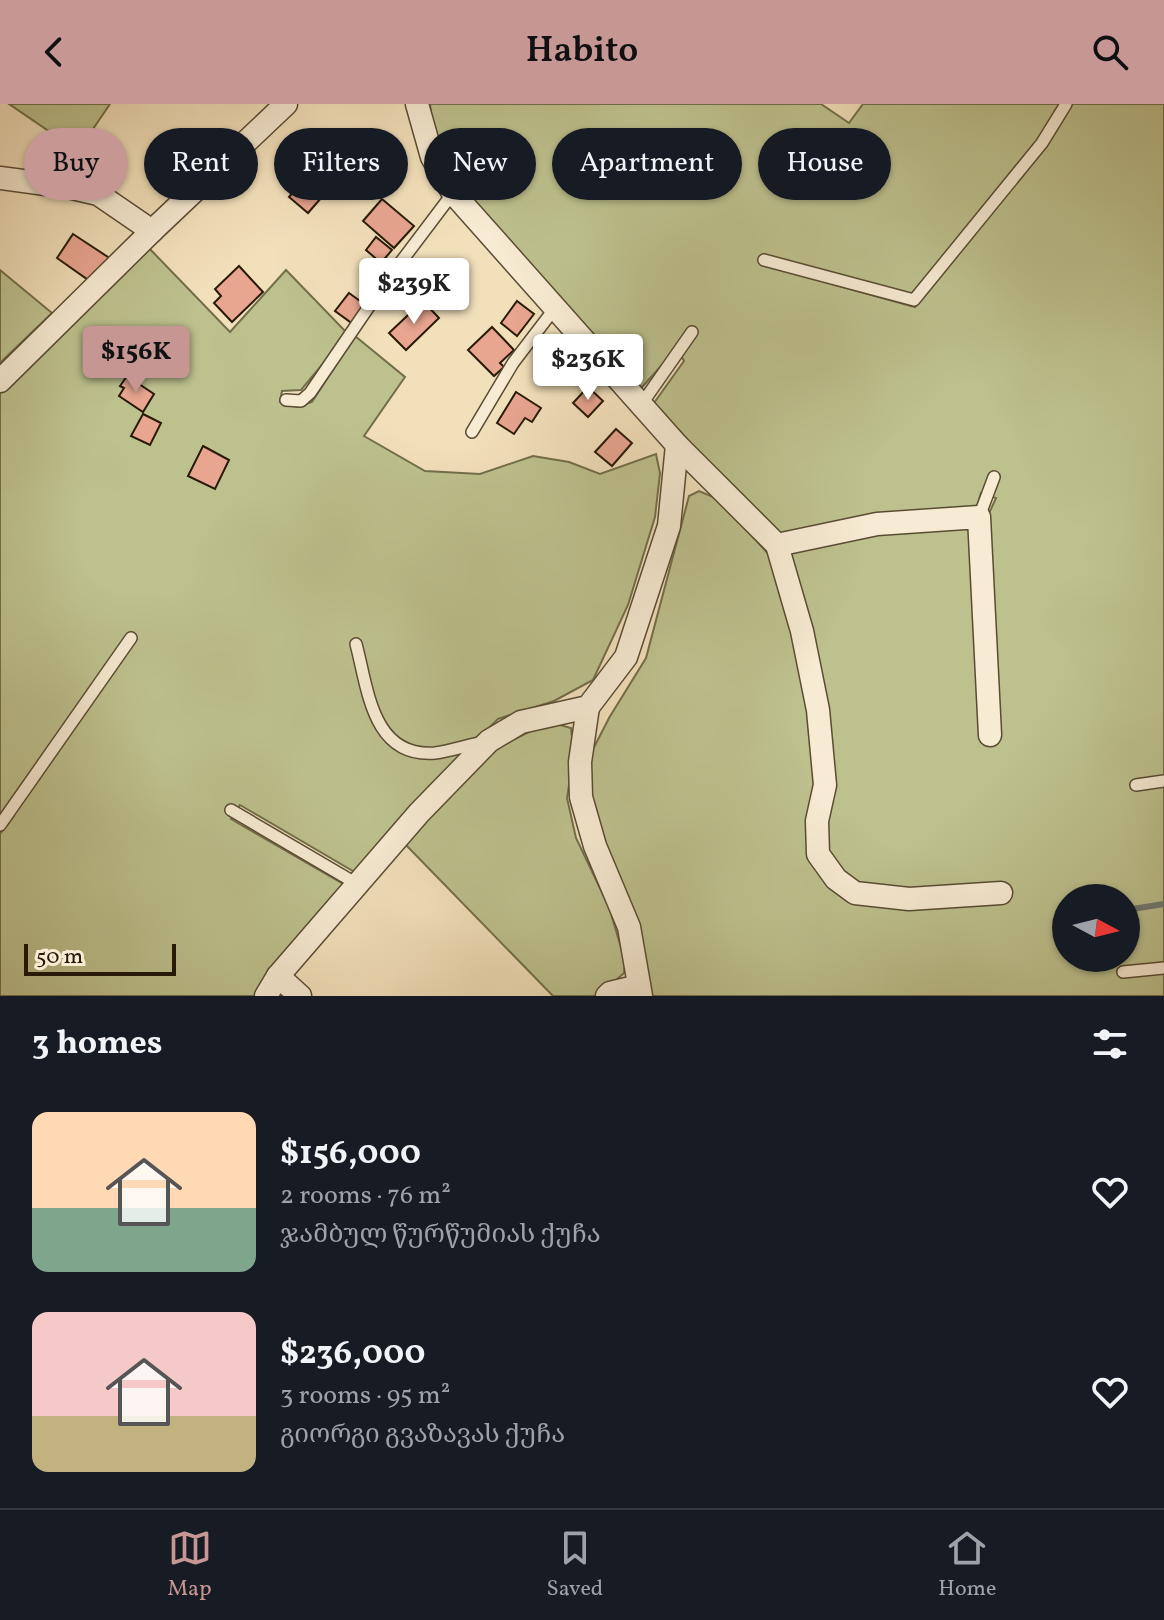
<!DOCTYPE html>
<meta charset="utf-8">
<style>
body{margin:0;font-family:Vollkorn,"Noto Serif Georgian",serif;background:#242831;color:#f1f3f6;height:100vh;display:flex;flex-direction:column;font-size:30px;white-space:nowrap}
*{box-sizing:border-box;margin:0}
p{font-size:26px;color:#9ea1a6}
.icon{flex:none;width:44px;height:44px;fill:none;stroke:currentColor;stroke-width:2;stroke-linecap:round;stroke-linejoin:round}
.map{position:relative;height:892px;overflow:hidden}
.panel{display:flex;flex-direction:column;background:#171b24;flex:1}
.panel>*{flex:none}
.banner{position:absolute;left:24px;top:24px;width:1116px;height:72px;display:flex;gap:16px}
.needle{width:52px;rotate:97deg}
.controls{position:absolute;left:1052px;top:780px;display:grid;gap:16px}
.controls a{display:grid;place-items:center;width:88px;height:88px;border-radius:50%;background:#171b24;box-shadow:0 2px 6px #0004;font-size:40px}
.scale{position:absolute;left:24px;bottom:20px;width:152px;box-sizing:border-box;padding-left:8px;border:4px solid #281a07;border-top:0;font-size:22px;line-height:28px;white-space:nowrap;color:#281a07;-webkit-text-stroke:6px #f7ebd3;paint-order:stroke}
.price{position:absolute;translate:-50% -68px;padding:0 18px;border-radius:8px;background:#fff;color:#222;font-size:26px;line-height:52px;filter:drop-shadow(0 2px 4px #0008)}
.price::after{content:'';position:absolute;left:50%;top:48px;width:24px;height:18px;margin-left:-12px;background:inherit;clip-path:polygon(0 0,100% 0,50% 100%)}
.price.current{background:#c59692;color:#111}
ul{padding:0;list-style:none}
li{display:flex;align-items:center;gap:24px;height:200px;padding:0 32px}
li span{display:grid;place-items:center;flex:none;width:224px;height:160px;border-radius:16px;color:#555}
li>.icon{margin-inline-start:auto}
span .icon{width:96px;height:96px;fill:#fffc;stroke-width:1}
li b{font-size:34px}
h2{display:flex;justify-content:space-between;align-items:center;height:96px;padding:0 32px;font-size:34px}
.chip{padding:0 28px;border-radius:36px;background:#171b24;box-shadow:0 2px 6px #0004;font-size:28px;line-height:72px}
.chip.current{background:#c59692;color:#111}
header{display:flex;justify-content:space-between;align-items:center;height:104px;padding:0 32px;background:#c59692;color:#111;font-size:36px;font-weight:600}
.menu{display:flex;justify-content:space-around;align-items:center;height:112px;border-top:2px solid #363941;background:#171b24;font-size:22px;color:#9ea1a6}
.menu a{display:grid;justify-items:center;gap:4px}
.menu .current{color:#c59692}
.map>svg:first-child{display:block}
</style>
<header><svg class="icon" aria-label="back" viewBox="0 0 24 24"><path d="M15 5l-7 7 7 7"/></svg>Habito<svg class="icon" aria-label="search" viewBox="0 0 24 24"><circle cx="10" cy="10" r="6"/><path d="M15 15l6 6"/></svg></header>
<div class="map">
<svg width="1164" height="892" viewBox="0 0 1164 892">
<rect width="100%" height="100%" fill="#f2e0bb"/>
<filter id="stains"><feTurbulence type="fractalNoise" baseFrequency=".0025" numOctaves="4"/><feColorMatrix values="0 0 0 0 .2 0 0 0 0 .09 0 0 0 0 .02 0 0 0 .5 -.17"/></filter>
<radialGradient id="worn" r=".72"><stop offset=".6" stop-color="#630" stop-opacity="0"/><stop offset="1" stop-color="#630" stop-opacity=".3"/></radialGradient>
<g fill="#bdc18e" stroke="#726e4a" stroke-width="2" fill-rule="evenodd">
<polygon points="9,0 110,0 78,47"/>
<path d="M430,0H821L849,19L863,0H1061L1042,32L911,191L833,169L832,180L915,203L1073,0H1164V892H648L591,705L588,655L609,614L646,554L689,392L699,387L718,395L774,456L803,559L830,759L791,449L800,440L961,420L974,431L986,416L996,394L981,389L975,409L776,432L654,299L684,257L677,244L636,290L454,74L435,40ZM1066,794H1126V854H1066Z"/>
<polygon points="147,142 230,228 286,166 348,230 301,286 282,287 280,298 297,303 312,298 355,232 405,273 364,332 425,367 480,370 533,352 569,358 600,370 656,350 660,369 655,413 628,501 593,576 554,597 498,615 431,681 358,770 240,701 231,715 345,781 256,892 0,892 0,730 14,712 7,706 0,715 0,288"/>
<polygon points="0,166 52,209 0,259"/>
<polygon points="549,618 571,624 574,651 567,694 576,734 609,803 625,857 624,869 598,892 553,892 404,739 487,649"/>
</g>
<g fill="none" stroke-linecap="round" stroke-linejoin="round">
<polyline stroke="#717a74" stroke-width="6" points="1126,806 1164,800"/>
</g>
<g fill="#e8a590" stroke="#281a07" stroke-width="2">
<polygon points="493,40 512,56 498,74 479,58"/>
<polygon points="309,70 328,86 308,109 289,93"/>
<polygon points="382,95 414,122 394,144 363,117"/>
<polygon points="73,130 111,155 94,180 57,154"/>
<polygon points="376,133 392,146 381,159 366,146"/>
<polygon points="239,162 263,188 232,218 214,199 221,192 215,185"/>
<polygon points="349,189 367,202 353,220 335,207"/>
<polygon points="423,197 439,214 406,246 389,229"/>
<polygon points="517,197 534,210 517,232 501,219"/>
<polygon points="492,223 514,246 500,259 504,263 494,272 468,246"/>
<polygon points="127,272 154,290 143,308 119,292 124,284 120,282"/>
<polygon points="588,283 603,297 588,313 573,299"/>
<polygon points="516,288 541,304 532,318 525,314 514,330 497,319"/>
<polygon points="143,310 161,319 150,341 131,332"/>
<polygon points="616,325 632,339 612,362 595,348"/>
<polygon points="203,342 229,356 215,385 188,372"/>
</g>
<g fill="none" stroke-linecap="round" stroke-linejoin="round">
<defs>
<g id="lane">
<polyline points="764,156 914,196 1042,39 1066,0"/>
<polyline points="286,296 301,297 310,289 385,179 453,89"/>
<polyline points="641,301 692,228"/>
<polyline points="472,328 513,259 555,204"/>
<polyline points="979,413 994,373"/>
<path d="M356,540C368,585 372,654 435,649C451,647 468,641 484,638"/>
<polyline points="1136,681 1164,677"/>
<polyline points="231,706 357,780"/>
<polyline points="0,721 131,534"/>
<polyline points="1123,868 1164,864"/>
</g>
<g id="street">
<polyline points="417,0 432,53 453,89 677,341 777,441 802,527 818,606 825,681 817,717 818,750 836,775 855,789 909,795 1001,789"/>
<polyline points="0,74 68,83 98,90 152,127"/>
<polyline points="0,277 152,127 286,0"/>
<polyline points="777,441 877,420 979,413 990,631"/>
<polyline points="588,603 580,658 581,693 595,742 629,823 641,892"/>
<polyline points="278,872 300,892"/>
<polyline points="266,892 278,872 419,709 489,637 521,618 588,603 626,553 669,422 677,341"/>
<polyline points="607,892 610,889 639,882"/>
</g>
</defs>
<use href="#lane" stroke="#5a4c34" stroke-width="14"/>
<use href="#street" stroke="#5a4c34" stroke-width="25"/>
<use href="#lane" stroke="#f7ebd3" stroke-width="11"/>
<use href="#street" stroke="#f7ebd3" stroke-width="22"/>
</g>
<rect width="100%" height="100%" filter="url(#stains)"/>
<rect width="100%" height="100%" fill="url(#worn)"/>
</svg>
<div class="controls">
<a><svg class="needle" viewBox="-14 -14 28 28"><path d="M0-13l5 13h-10z" fill="#e53935"/><path d="M0 13l5-13h-10z" fill="#9ea1a6"/></svg></a>
</div>
<div class="scale">50 m</div>
<b class="price" style="left:414px;top:222px">$239K</b>
<b class="price current" style="left:136px;top:290px">$156K</b>
<b class="price" style="left:588px;top:298px">$236K</b>
<div class="banner">
<a class="chip current">Buy</a>
<a class="chip">Rent</a>
<a class="chip">Filters</a>
<a class="chip">New</a>
<a class="chip">Apartment</a>
<a class="chip">House</a>
</div>
</div>
<section class="panel">
<h2>3 homes<svg class="icon" aria-label="filters" viewBox="0 0 24 24"><path d="M4 7h16M4 17h16"/><circle cx="9" cy="7" r="2"/><circle cx="15" cy="17" r="2"/></svg></h2>
<ul>
<li><span style="background:linear-gradient(#ffd9b3 60%,#7fa58c 0)"><svg class="icon" aria-label="home" viewBox="0 0 24 24"><path d="M3 11l9-7 9 7M6 9v11h12V9"/></svg></span><div><b>$156,000</b><p>2 rooms · 76 m²</p><p>ჯამბულ წურწუმიას ქუჩა</p></div><svg class="icon" aria-label="heart" viewBox="0 0 24 24"><path d="M12 20l-8-8c-3-5 5-10 8-4 3-6 11-1 8 4z"/></svg></li>
<li><span style="background:linear-gradient(#f6c9c9 65%,#c2b280 0)"><svg class="icon" aria-label="home" viewBox="0 0 24 24"><path d="M3 11l9-7 9 7M6 9v11h12V9"/></svg></span><div><b>$236,000</b><p>3 rooms · 95 m²</p><p>გიორგი გვაზავას ქუჩა</p></div><svg class="icon" aria-label="heart" viewBox="0 0 24 24"><path d="M12 20l-8-8c-3-5 5-10 8-4 3-6 11-1 8 4z"/></svg></li>
</ul>
</section>
<nav class="menu">
<a class="current"><svg class="icon" aria-label="map" viewBox="0 0 24 24"><path d="M3 6l6-2 6 2 6-2v14l-6 2-6-2-6 2zM9 4v14M15 6v14"/></svg>Map</a>
<a><svg class="icon" aria-label="saved" viewBox="0 0 24 24"><path d="M7 4h10v16l-5-4-5 4z"/></svg>Saved</a>
<a><svg class="icon" aria-label="home" viewBox="0 0 24 24"><path d="M3 11l9-7 9 7M6 9v11h12V9"/></svg>Home</a>
</nav>
